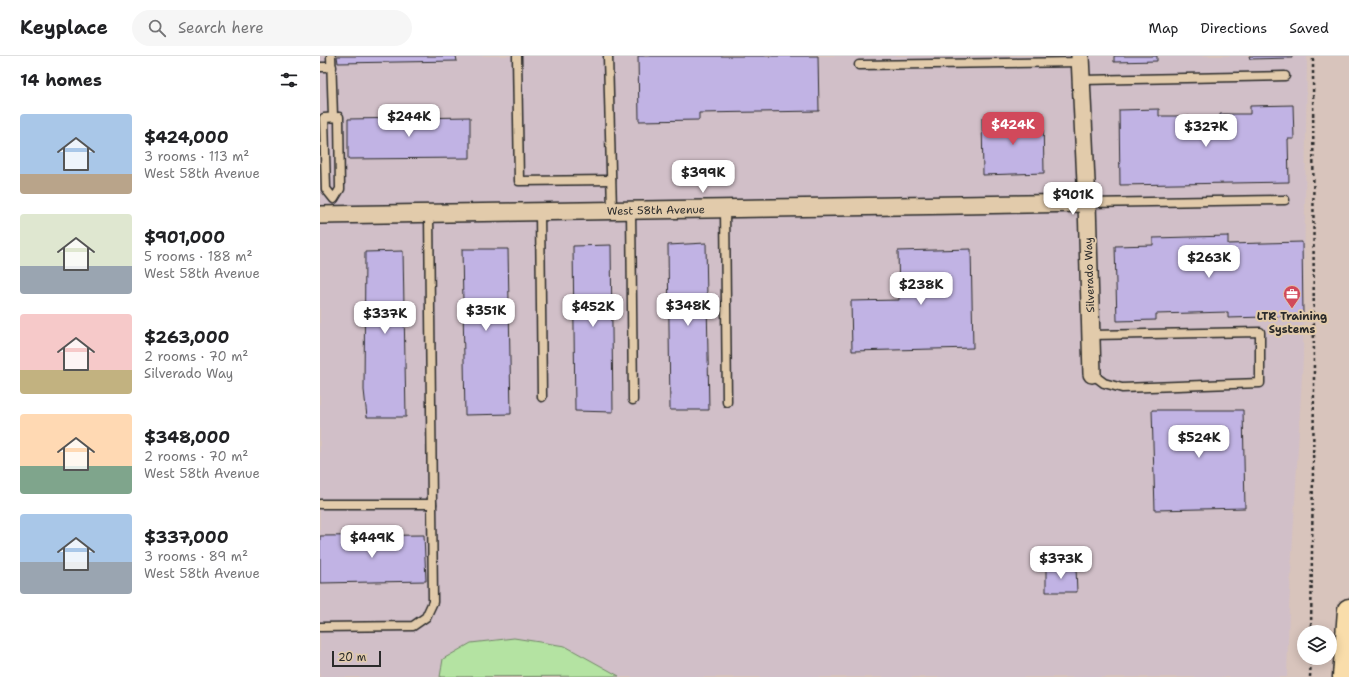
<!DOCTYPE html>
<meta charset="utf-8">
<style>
body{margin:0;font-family:"Shantell Sans",sans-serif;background:#f6f6f6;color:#202124;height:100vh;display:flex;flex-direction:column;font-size:15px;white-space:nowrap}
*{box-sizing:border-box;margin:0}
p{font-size:13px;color:#757577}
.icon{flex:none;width:22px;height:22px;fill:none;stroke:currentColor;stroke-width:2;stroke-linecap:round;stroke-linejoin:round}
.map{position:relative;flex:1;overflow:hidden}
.side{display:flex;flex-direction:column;background:#fff;width:320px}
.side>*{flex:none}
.controls{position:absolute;left:977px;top:569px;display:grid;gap:8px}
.controls a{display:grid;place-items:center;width:40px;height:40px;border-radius:50%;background:#fff;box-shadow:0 2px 10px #0003;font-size:20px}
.scale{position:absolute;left:12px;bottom:10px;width:49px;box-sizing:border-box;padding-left:4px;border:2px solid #2b2b2b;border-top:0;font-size:11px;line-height:14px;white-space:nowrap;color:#2b2b2b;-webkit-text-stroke:3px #e2cbab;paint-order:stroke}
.price{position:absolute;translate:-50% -34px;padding:0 9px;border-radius:8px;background:#fff;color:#222;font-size:13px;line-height:26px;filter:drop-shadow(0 1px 2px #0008)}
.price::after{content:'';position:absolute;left:50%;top:24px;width:12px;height:9px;margin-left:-6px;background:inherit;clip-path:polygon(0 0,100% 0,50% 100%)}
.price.selected{background:#d1495b;color:#fff}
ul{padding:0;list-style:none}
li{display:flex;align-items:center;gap:12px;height:100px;padding:0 20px}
li span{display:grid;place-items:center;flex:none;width:112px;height:80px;border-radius:4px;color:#555}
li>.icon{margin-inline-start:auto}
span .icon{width:48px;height:48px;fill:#fffc;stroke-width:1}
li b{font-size:17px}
h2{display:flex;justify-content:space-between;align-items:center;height:48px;padding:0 20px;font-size:17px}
header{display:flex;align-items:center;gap:24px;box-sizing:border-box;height:56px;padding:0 20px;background:#fff;border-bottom:1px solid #e0e0e0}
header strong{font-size:19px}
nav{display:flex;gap:22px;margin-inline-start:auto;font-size:14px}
.search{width:280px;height:36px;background:#f6f6f6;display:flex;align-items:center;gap:10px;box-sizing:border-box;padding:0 14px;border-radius:22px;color:#757577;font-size:15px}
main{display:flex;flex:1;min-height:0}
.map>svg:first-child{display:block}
</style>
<header>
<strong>Keyplace</strong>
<div class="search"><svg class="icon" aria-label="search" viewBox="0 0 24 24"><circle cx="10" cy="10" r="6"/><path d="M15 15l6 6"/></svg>Search here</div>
<nav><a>Map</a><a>Directions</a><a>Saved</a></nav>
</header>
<main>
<section class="side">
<h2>14 homes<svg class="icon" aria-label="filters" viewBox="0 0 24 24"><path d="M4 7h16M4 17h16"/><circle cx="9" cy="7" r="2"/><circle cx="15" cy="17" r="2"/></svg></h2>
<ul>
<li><span style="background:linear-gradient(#a9c7e8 75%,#b9a48a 0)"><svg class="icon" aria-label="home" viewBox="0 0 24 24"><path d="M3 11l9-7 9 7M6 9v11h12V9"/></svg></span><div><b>$424,000</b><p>3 rooms · 113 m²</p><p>West 58th Avenue</p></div></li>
<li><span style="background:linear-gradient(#dfe7d0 65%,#9aa5b1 0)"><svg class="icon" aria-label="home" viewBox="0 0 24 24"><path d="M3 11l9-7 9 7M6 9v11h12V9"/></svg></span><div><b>$901,000</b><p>5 rooms · 188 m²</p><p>West 58th Avenue</p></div></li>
<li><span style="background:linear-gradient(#f6c9c9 70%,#c2b280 0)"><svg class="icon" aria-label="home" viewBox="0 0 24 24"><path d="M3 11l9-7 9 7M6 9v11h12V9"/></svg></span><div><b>$263,000</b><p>2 rooms · 70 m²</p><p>Silverado Way</p></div></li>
<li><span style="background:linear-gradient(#ffd9b3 65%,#7fa58c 0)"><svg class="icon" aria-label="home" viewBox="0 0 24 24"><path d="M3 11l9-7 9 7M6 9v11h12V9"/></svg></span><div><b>$348,000</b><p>2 rooms · 70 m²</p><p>West 58th Avenue</p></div></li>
<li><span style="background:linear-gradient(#a9c7e8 60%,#9aa5b1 0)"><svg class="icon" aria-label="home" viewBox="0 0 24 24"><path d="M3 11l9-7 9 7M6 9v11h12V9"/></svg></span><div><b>$337,000</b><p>3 rooms · 89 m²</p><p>West 58th Avenue</p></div></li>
</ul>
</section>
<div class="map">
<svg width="1029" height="621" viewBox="0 0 1029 621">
<rect width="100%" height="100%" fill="#d8c4bc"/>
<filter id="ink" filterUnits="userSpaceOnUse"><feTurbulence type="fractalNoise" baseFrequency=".025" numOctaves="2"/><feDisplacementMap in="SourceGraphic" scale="8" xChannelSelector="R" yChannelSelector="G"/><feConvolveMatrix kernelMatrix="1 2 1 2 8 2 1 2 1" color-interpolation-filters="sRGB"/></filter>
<g filter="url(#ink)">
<polygon fill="#d1bfc8" points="0,0 987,0 983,301 969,553 967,621 0,621"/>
<polygon fill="#b4e3a2" stroke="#708766" points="194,582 245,590 299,620 120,621 123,603 151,587"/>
<g fill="#c1b3e4" stroke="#2b2b2b">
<polygon points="17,0 136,0 137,5 18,7"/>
<polygon points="318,0 498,0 499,55 379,57 379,64 319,65"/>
<polygon points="794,0 837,0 837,5 794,6"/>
<polygon points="929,0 972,0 972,2 930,3"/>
<polygon points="973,49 974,83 968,83 969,126 800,129 799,54 839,53 839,60 870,60 870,71 900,70 900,58 930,58 930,50"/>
<polygon points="723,60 724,117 663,119 662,62"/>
<polygon points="150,61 150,102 28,103 28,63"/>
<polygon points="908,180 908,188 982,186 983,260 908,262 908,256 836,258 836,264 797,265 795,190 833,189 833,182"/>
<polygon points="386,187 389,354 350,354 348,189"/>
<polygon points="291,189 293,356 255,355 253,190"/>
<polygon points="142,193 188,193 191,358 145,359"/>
<polygon points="651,193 653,292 532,295 531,245 579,244 578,195"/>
<polygon points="83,195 86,361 47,361 44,334 45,196"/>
<polygon points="832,354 923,354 925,452 835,454"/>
<polygon points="104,479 106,525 0,527 0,480"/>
<polygon points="756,512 757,536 726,536 726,513"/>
</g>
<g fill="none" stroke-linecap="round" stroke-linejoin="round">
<defs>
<g id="service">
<polyline points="11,0 13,61"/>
<polyline points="197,0 199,125 291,124"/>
<polyline points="288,0 292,154"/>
<polyline points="539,9 761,6"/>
<polyline points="0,11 12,11"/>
<polyline points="761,24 965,20"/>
<polygon points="19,61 20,133 14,143 6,133 4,62"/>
<polyline points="767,147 965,144"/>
<polyline points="405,153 407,346"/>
<polyline points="311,154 313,344"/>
<polyline points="220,156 222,341"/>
<polyline points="771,279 940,276 940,327 802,332 784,327 772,318"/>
<polyline points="0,448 112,448"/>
<polyline points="0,571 93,570 106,561 113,546 109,157"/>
</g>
<g id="minor">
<polyline points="760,0 767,147 772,318"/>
<polyline points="0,159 767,147"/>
</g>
<polyline id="primary" points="1024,621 1029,554"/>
</defs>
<use href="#service" stroke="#2b2b2b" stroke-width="11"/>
<use href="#minor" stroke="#2b2b2b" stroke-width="20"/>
<use href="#primary" stroke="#2b2b2b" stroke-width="25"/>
<g stroke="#2b2b2b" stroke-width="2.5" stroke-dasharray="3 3" stroke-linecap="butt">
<polyline points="991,576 994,332 993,0"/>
<polyline points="990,621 991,602"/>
</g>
<use href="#service" stroke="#e2cbab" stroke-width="8"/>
<use href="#minor" stroke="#e2cbab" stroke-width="17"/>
<use href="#primary" stroke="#f9ddab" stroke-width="22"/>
</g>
</g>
<defs>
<symbol id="office-pin" viewBox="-11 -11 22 30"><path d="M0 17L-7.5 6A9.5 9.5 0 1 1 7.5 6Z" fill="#d1495b" stroke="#e2cbab"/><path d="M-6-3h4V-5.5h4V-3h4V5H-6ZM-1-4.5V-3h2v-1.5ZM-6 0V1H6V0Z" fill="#fff"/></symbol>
</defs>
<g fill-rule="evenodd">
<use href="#office-pin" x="962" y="228" width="20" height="27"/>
</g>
<g text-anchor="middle" stroke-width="4" stroke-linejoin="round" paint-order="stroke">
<g font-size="11" fill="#2b2b2b" stroke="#e2cbab">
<text transform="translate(336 154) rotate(-1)" y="4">West 58th Avenue</text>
<text transform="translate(769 219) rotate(-92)" y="4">Silverado Way</text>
</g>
<g font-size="11" font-weight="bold" fill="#2b2b2b" stroke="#e2cbab">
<text x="972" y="264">LTR Training<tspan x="972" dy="13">Systems</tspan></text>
</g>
</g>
</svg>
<div class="controls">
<a><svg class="icon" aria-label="layers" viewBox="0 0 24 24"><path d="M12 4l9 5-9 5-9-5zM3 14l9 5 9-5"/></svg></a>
</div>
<div class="scale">20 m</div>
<b class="price" style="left:89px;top:82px">$244K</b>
<b class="price selected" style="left:693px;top:90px">$424K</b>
<b class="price" style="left:886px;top:92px">$327K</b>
<b class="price" style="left:383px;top:138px">$399K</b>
<b class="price" style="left:753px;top:160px">$901K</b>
<b class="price" style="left:889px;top:223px">$263K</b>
<b class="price" style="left:601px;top:250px">$238K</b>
<b class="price" style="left:368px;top:271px">$348K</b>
<b class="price" style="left:273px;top:272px">$452K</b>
<b class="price" style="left:166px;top:276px">$351K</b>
<b class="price" style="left:65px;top:279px">$337K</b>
<b class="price" style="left:879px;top:403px">$524K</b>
<b class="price" style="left:52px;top:503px">$449K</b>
<b class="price" style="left:741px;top:524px">$373K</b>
</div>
</main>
